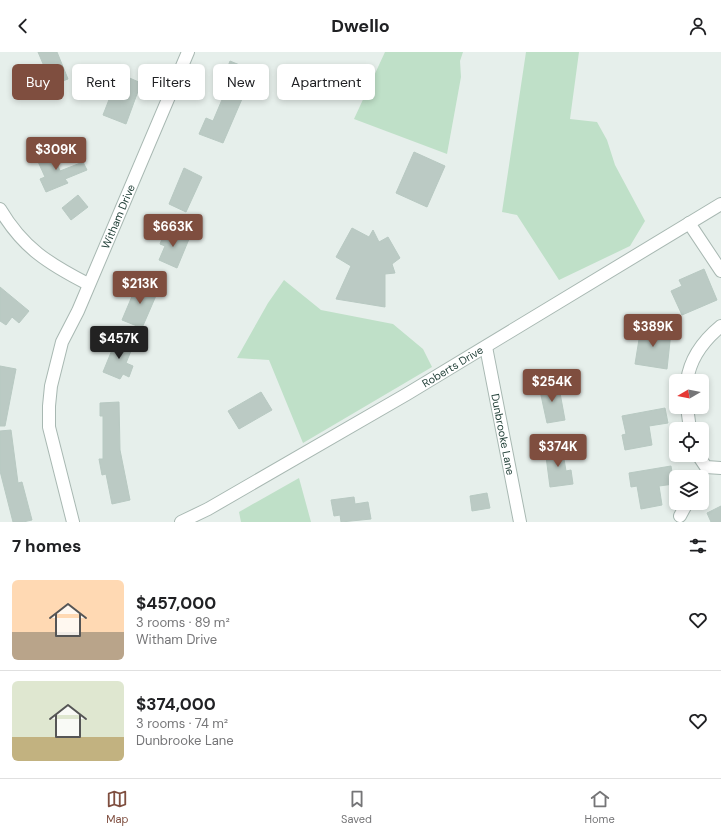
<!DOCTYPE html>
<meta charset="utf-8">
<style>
body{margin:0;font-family:"DM Sans",sans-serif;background:#f2f2f2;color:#202124;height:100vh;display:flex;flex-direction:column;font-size:15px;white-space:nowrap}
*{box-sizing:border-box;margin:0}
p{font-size:13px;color:#757577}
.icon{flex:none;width:22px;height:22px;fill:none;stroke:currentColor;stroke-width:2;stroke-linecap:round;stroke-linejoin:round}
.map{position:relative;height:470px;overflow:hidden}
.panel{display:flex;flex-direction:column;background:#fff;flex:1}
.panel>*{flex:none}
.banner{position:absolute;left:12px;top:12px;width:400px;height:36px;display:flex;gap:8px}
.needle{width:26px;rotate:260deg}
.fabs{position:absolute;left:669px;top:322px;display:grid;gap:8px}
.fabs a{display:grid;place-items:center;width:40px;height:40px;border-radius:6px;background:#fff;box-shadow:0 2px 6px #0003;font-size:20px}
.price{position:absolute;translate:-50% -34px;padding:0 9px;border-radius:4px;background:#7f4e3f;color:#fff;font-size:13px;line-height:26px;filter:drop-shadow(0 1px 2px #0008)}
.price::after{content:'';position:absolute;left:50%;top:24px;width:12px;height:9px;margin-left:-6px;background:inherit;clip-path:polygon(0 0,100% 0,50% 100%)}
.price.active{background:#222;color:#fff}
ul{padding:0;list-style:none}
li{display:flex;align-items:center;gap:12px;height:100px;padding:0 12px}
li+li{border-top:1px solid #e0e0e0}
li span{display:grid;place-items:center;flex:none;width:112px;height:80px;border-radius:6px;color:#555}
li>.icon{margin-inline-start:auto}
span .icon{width:48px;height:48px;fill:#fffc;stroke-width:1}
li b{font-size:17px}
h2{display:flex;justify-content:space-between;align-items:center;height:48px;padding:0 12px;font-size:17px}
.tag{padding:0 14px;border-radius:6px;background:#fff;box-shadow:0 2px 6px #0003;font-size:14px;line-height:36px}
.tag.active{background:#7f4e3f;color:#fff}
header{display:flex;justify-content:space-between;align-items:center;height:52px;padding:0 12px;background:#fff;font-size:18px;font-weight:700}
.tabs{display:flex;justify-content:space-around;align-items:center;height:56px;border-top:1px solid #e0e0e0;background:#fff;font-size:11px;color:#757577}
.tabs a{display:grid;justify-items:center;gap:2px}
.tabs .active{color:#7f4e3f}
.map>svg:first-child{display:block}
</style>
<header><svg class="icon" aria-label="back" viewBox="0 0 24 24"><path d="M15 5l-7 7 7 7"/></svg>Dwello<svg class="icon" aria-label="person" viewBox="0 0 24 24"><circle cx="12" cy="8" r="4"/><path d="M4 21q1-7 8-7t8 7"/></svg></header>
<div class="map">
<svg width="721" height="470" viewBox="0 0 721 470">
<rect width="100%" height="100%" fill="#e6efeb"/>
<g fill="#bfe0c8">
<polygon points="385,0 463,0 460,9 461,25 447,102 354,67"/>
<polygon points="526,0 579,0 570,67 597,70 607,88 615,113 645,169 630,194 559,228 517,163 502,160"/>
<polygon points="284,228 321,258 393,272 423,297 432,315 303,391 269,308 237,306 268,251"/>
<polygon points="299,426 311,470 241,470 239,460"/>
</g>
<g fill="#bbcac4" stroke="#b8c9c2">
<polygon points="38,0 57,0 68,27 52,33"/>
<polygon points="230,9 254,19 223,91 199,82 206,66 213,69 224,43 222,42 228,27 224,25"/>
<polygon points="125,24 141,31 126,72 103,63 110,45 115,47"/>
<polygon points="51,96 60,119 83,110 87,118 65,127 68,131 46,140 40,127 45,125 35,103"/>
<polygon points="414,100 445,114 427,155 396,141"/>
<polygon points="184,116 202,125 186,160 169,152"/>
<polygon points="78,143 88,155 71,168 62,156"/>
<polygon points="352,176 369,185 373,178 379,190 388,185 400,206 392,212 395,221 385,222 385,255 336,247 351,214 336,205"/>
<polygon points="166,177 189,187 177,216 159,208 165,194 160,192"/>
<polygon points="704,217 717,248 682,263 671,239 682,234 679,228"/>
<polygon points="138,230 158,239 142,276 122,268"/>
<polygon points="0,235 29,259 19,271 12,265 6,273 0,269"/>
<polygon points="641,275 671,280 667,317 635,312"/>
<polygon points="113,286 133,294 126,311 133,314 129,325 123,322 120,327 103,320 112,298 109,297"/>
<polygon points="0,314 16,317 5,374 0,374"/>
<polygon points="558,330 565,368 547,371 539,334"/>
<polygon points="261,340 272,358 239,377 228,359"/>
<polygon points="119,350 120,398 130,448 112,452 106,422 102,423 99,407 103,407 103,364 100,364 100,351"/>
<polygon points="665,356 668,371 649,374 652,393 625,398 622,383 626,382 622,364"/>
<polygon points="11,378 18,431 22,430 32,468 23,470 13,470 0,419 0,379"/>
<polygon points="562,395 566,419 571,418 573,432 550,435 545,397"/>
<polygon points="671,414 674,432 659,434 662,453 641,457 637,434 631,435 629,421"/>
<polygon points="487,441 490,456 472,459 470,444"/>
<polygon points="354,445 355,452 368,450 371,467 341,470 340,463 334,464 331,448"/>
<polygon points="721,454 721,470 711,470 707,461"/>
</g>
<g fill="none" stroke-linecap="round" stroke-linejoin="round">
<defs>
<g id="minor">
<path d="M0,157C23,196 49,212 88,232"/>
<polyline points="689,171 721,219"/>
<path id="s1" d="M486,295L520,470"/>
<path d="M687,329C690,306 704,288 721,274"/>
<polyline points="687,355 690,377"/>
<polyline points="698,403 706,415 721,416"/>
<polyline points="680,464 687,451"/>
<path id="s2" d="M73,470L49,375V354L51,334L62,290L78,259L188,0"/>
</g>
<g id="tertiary">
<path id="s3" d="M181,470L208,457L407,342L721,152"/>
</g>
</defs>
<use href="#minor" stroke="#a8b8b2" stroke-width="14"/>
<use href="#tertiary" stroke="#a8b8b2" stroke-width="14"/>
<use href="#minor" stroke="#fff" stroke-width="12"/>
<use href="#tertiary" stroke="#fff" stroke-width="12"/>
</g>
<g text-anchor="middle" stroke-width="4" stroke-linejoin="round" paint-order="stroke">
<g font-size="11" fill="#24423a" stroke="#f7fbf9">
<text dy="4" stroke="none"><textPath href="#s2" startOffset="322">Witham Drive</textPath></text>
<text dy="4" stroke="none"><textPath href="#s3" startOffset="313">Roberts Drive</textPath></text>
<text dy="4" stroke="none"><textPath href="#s1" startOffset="89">Dunbrooke Lane</textPath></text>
</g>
</g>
</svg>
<div class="fabs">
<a><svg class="needle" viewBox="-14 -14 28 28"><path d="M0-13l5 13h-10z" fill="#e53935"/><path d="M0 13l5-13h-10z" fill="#757577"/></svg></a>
<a><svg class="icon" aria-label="locate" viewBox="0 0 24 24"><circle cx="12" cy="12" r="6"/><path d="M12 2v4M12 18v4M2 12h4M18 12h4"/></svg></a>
<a><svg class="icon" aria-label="layers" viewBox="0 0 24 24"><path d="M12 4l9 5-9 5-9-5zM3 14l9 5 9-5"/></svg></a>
</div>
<b class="price" style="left:56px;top:119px">$309K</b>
<b class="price" style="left:173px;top:196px">$663K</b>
<b class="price" style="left:140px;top:253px">$213K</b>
<b class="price" style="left:653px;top:296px">$389K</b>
<b class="price active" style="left:119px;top:308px">$457K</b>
<b class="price" style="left:552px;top:351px">$254K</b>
<b class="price" style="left:558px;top:416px">$374K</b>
<div class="banner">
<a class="tag active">Buy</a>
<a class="tag">Rent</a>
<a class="tag">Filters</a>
<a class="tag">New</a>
<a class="tag">Apartment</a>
</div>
</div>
<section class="panel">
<h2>7 homes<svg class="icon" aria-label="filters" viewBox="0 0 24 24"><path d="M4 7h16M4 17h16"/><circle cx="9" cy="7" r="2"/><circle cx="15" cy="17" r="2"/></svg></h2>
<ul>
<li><span style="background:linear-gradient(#ffd9b3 65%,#b9a48a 0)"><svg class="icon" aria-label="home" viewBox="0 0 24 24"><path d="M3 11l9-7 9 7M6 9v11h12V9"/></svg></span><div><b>$457,000</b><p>3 rooms · 89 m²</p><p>Witham Drive</p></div><svg class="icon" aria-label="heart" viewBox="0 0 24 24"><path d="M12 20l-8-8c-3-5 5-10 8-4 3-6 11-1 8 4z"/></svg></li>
<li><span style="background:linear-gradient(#dfe7d0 70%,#c2b280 0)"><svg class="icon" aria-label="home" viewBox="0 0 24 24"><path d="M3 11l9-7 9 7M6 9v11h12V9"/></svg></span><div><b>$374,000</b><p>3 rooms · 74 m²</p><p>Dunbrooke Lane</p></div><svg class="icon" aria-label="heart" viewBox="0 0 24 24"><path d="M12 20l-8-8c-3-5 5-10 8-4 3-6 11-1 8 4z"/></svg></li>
</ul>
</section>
<nav class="tabs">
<a class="active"><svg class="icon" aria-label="map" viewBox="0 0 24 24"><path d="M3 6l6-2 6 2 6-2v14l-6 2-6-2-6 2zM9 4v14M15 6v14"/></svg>Map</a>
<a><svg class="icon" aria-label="saved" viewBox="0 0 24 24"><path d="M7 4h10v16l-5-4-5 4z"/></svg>Saved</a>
<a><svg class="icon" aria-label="home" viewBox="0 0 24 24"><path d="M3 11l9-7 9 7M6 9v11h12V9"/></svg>Home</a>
</nav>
